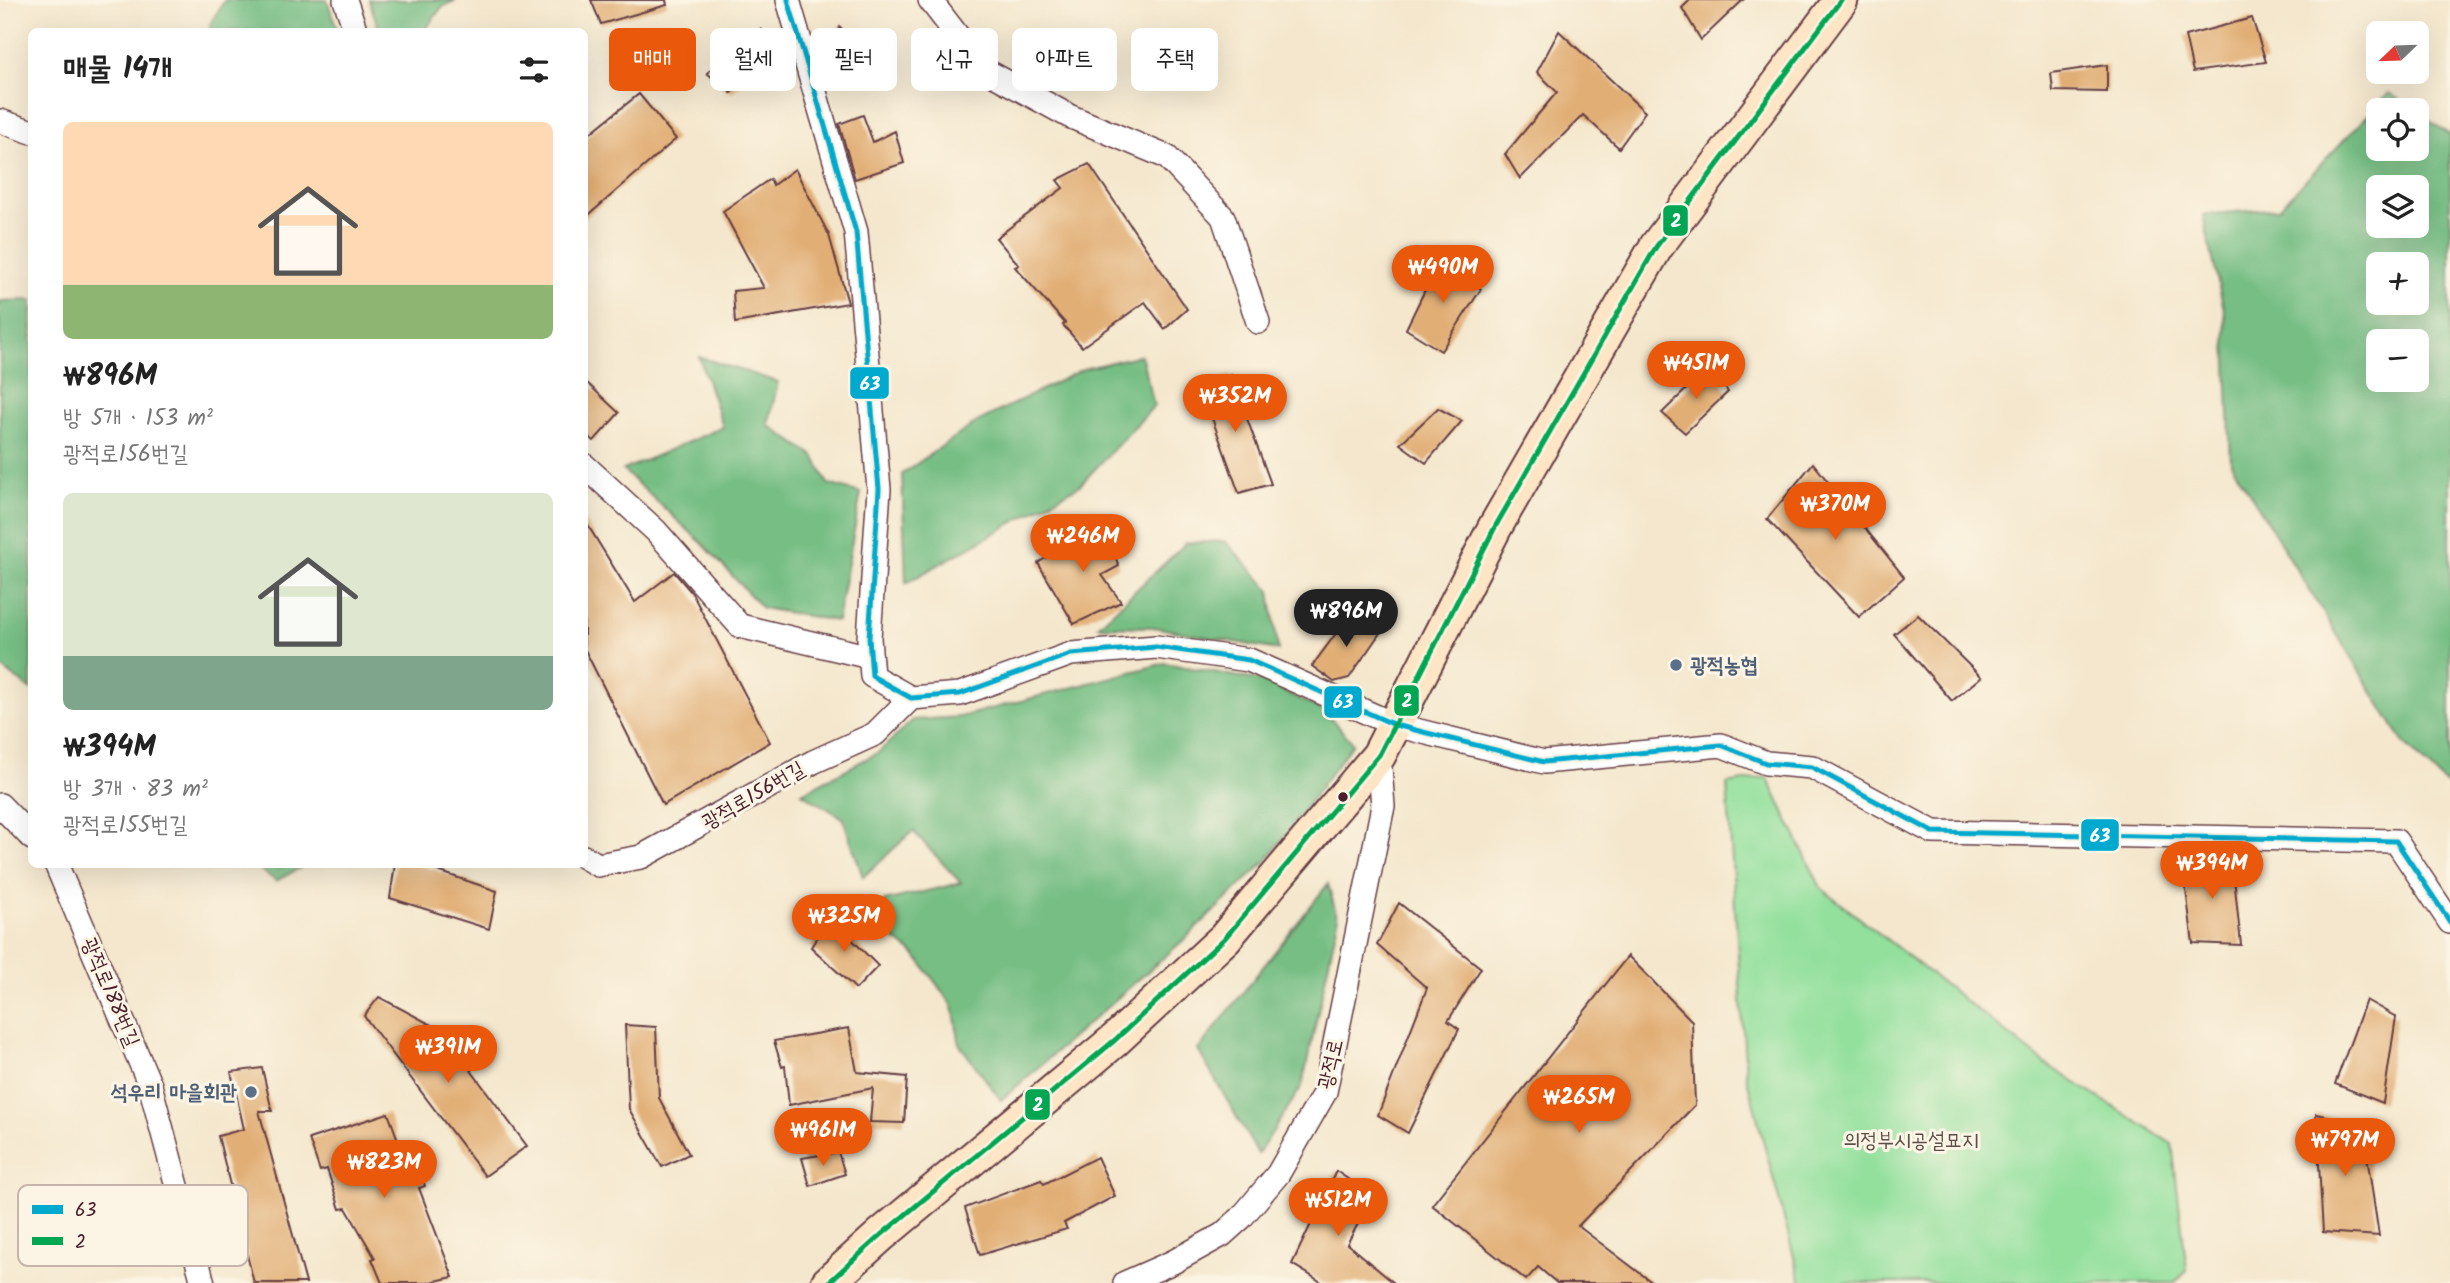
<!DOCTYPE html>
<html lang="ko">
<meta charset="utf-8">
<style>
body{margin:0;font-family:Kalam,"Poor Story",sans-serif;background:#f6f6f6;color:#222;height:100vh;display:flex;flex-direction:column;font-size:26px;white-space:nowrap}
*{box-sizing:border-box;margin:0}
p{font-size:23px;color:#767676}
.icon{flex:none;width:38px;height:38px;fill:none;stroke:currentColor;stroke-width:2;stroke-linecap:round;stroke-linejoin:round}
.map{position:relative;flex:1;overflow:hidden}
.panel{position:absolute;left:28px;top:28px;width:560px;height:840px;display:flex;flex-direction:column;background:#fff;border-radius:10px;box-shadow:0 7px 28px #0002}
.panel>*{flex:none}
.banner{position:absolute;left:609px;top:28px;width:665px;height:63px;display:flex;gap:14px}
.needle{width:46px;rotate:247deg}
.fabs{position:absolute;left:2366px;top:21px;display:grid;gap:14px}
.fabs a{display:grid;place-items:center;width:63px;height:63px;border-radius:10px;background:#fff;box-shadow:0 7px 28px #0002;font-size:35px}
.price{position:absolute;translate:-50% -60px;padding:0 16px;border-radius:24px;background:#ea580c;color:#fff;font-size:23px;line-height:46px;filter:drop-shadow(0 2px 4px #0008)}
.price::after{content:'';position:absolute;left:50%;top:42px;width:21px;height:16px;margin-left:-10px;background:inherit;clip-path:polygon(0 0,100% 0,50% 100%)}
.price.selected{background:#222;color:#fff}
ul{padding:0;list-style:none}
li{display:grid;align-content:center;gap:14px;height:371px;padding:0 35px}
li span{display:grid;place-items:center;height:217px;border-radius:10px;color:#555}
li>.icon{margin-inline-start:auto}
span .icon{width:126px;height:126px;fill:#fffc;stroke-width:1}
li b{font-size:30px}
h2{display:flex;justify-content:space-between;align-items:center;height:84px;padding:0 35px;font-size:30px}
.chip{padding:0 24px;border-radius:10px;background:#fff;box-shadow:0 7px 28px #0002;font-size:24px;line-height:63px}
.chip.selected{background:#ea580c;color:#fff}
.map>svg:first-child{display:block}
</style>
<div class="map">
<svg width="2450" height="1283" viewBox="0 0 2450 1283">
<rect width="100%" height="100%" fill="#fcf5e5"/>
<filter id="ink" filterUnits="userSpaceOnUse"><feTurbulence type="fractalNoise" baseFrequency=".0143" numOctaves="2"/><feDisplacementMap in="SourceGraphic" scale="14" xChannelSelector="R" yChannelSelector="G"/><feConvolveMatrix kernelMatrix="1 2 1 2 8 2 1 2 1" color-interpolation-filters="sRGB"/></filter>
<filter id="wash" filterUnits="userSpaceOnUse"><feTurbulence type="fractalNoise" baseFrequency=".00686" numOctaves="4" result="noise"/><feDisplacementMap in="SourceGraphic" scale="28" xChannelSelector="R" yChannelSelector="G"/><feGaussianBlur stdDeviation="1.57" result="paint"/><feColorMatrix in="noise" values="0 0 0 0 0 0 0 0 0 0 0 0 0 0 0 0 0 1.4 0 .05"/><feComposite in="paint" operator="in"/></filter>
<g filter="url(#wash)">
<rect width="100%" height="100%" fill="#f4e7cd"/>
<polygon fill="#93e09d" stroke="#6e8064" stroke-width="2" points="1767,777 1821,888 2046,1064 2172,1144 2187,1271 2174,1283 1801,1283 1746,1075 1727,784"/>
<g fill="#76be84" stroke="#606e58" stroke-width="2" fill-rule="evenodd">
<polygon points="225,0 327,0 338,31 210,31 210,24"/>
<polygon points="369,0 456,0 442,7 424,31 380,32"/>
<path d="M2389,93L2415,110H2378V149H2417V112L2450,135V788L2404,743L2231,463L2225,314L2203,215L2279,208ZM2417,187V226H2378V187ZM2417,264V303H2378V264ZM2417,341V380H2378V341Z"/>
<polygon points="31,300 32,300 31,690 0,666 0,301"/>
<polygon points="1141,355 1154,406 1080,485 906,583 902,474 977,422 1083,369"/>
<polygon points="699,357 778,382 768,425 814,456 828,484 861,493 837,621 762,608 703,544 623,470 723,427"/>
<polygon points="1225,541 1270,590 1278,650 1153,627 1098,626 1186,543"/>
<polygon points="1165,663 1262,681 1324,711 1353,743 1266,861 1187,937 1001,1100 960,1045 953,1006 915,955 888,934 884,901 961,883 913,831 863,877 843,818 802,793 879,752 913,720 960,717"/>
<polygon points="307,864 276,881 254,865 254,864"/>
<polygon points="1328,884 1338,920 1302,1086 1258,1154 1198,1050"/>
</g>
<g id="blocks">
<g fill="#e1ae75">
<polygon points="591,0 666,0 667,5 601,24"/>
<polygon points="1690,0 1743,0 1701,40 1682,8"/>
<polygon points="2252,18 2266,62 2193,72 2185,36"/>
<polygon points="840,27 861,47 871,40 881,51 859,77 823,51"/>
<polygon points="761,29 781,51 731,93 707,73"/>
<polygon points="1559,31 1645,112 1619,148 1583,115 1520,179 1505,154 1557,92 1537,72"/>
<polygon points="2107,65 2107,92 2053,91 2051,73"/>
<polygon points="639,94 676,139 584,219 584,138"/>
<polygon points="863,115 873,142 895,131 904,163 855,179 839,124"/>
<polygon points="1089,164 1187,309 1165,329 1145,302 1082,347 1063,325 1065,323 1015,267 1019,265 996,238 1063,188 1057,180"/>
<polygon points="795,169 829,235 848,303 735,323 733,291 764,288 723,211 770,179 773,185"/>
<polygon points="1442,255 1481,289 1441,351 1406,329"/>
<polygon points="1710,366 1728,392 1685,433 1662,413"/>
<polygon points="1231,375 1271,484 1239,493 1200,385"/>
<polygon points="584,380 619,413 594,441 584,433"/>
<polygon points="1438,408 1462,421 1426,463 1400,444"/>
<polygon points="1813,463 1904,577 1859,617 1767,519"/>
<polygon points="584,519 635,602 674,572 692,593 770,742 663,805 584,648"/>
<polygon points="1101,522 1119,566 1102,575 1121,602 1074,624 1038,563"/>
<polygon points="1352,612 1380,633 1349,678 1334,682 1312,666"/>
<polygon points="1918,615 1981,677 1952,701 1894,634"/>
<polygon points="2232,858 2241,945 2193,943 2182,860"/>
<polygon points="395,864 417,864 497,891 489,929 390,898"/>
<polygon points="1399,903 1481,968 1448,1021 1459,1029 1408,1133 1378,1115 1427,988 1377,945"/>
<polygon points="830,917 878,966 856,989 811,947"/>
<polygon points="1628,956 1692,1021 1695,1105 1578,1226 1653,1283 1557,1283 1538,1267 1526,1280 1432,1205"/>
<polygon points="379,997 441,1030 527,1146 485,1176 364,1016"/>
<polygon points="2366,1000 2396,1017 2383,1103 2335,1084"/>
<polygon points="625,1025 656,1027 659,1098 689,1154 662,1167 629,1109"/>
<polygon points="849,1028 857,1072 907,1077 904,1123 870,1122 873,1088 789,1105 785,1066 782,1067 774,1041"/>
<polygon points="262,1068 272,1111 259,1111 306,1283 254,1283 218,1136 244,1129 231,1072"/>
<polygon points="388,1113 404,1156 412,1153 425,1186 419,1188 453,1277 426,1283 382,1283 372,1259 375,1258 346,1208 340,1209 327,1169 320,1171 309,1139"/>
<polygon points="2316,1114 2362,1123 2379,1236 2323,1232"/>
<polygon points="838,1152 845,1174 810,1186 802,1158"/>
<polygon points="1097,1157 1115,1196 1064,1223 1067,1229 980,1255 965,1208 1041,1180 1044,1184"/>
<polygon points="1336,1171 1373,1196 1347,1244 1394,1283 1323,1283 1292,1264"/>
</g>
</g>
</g>
<g filter="url(#ink)">
<use href="#blocks" fill-opacity="0" stroke="#643d43" stroke-width="2"/>
<g fill="none" stroke-linecap="round" stroke-linejoin="round">
<defs>
<g id="minor">
<polyline points="345,0 356,32"/>
<polyline points="788,0 856,232 879,489 869,638 872,676 911,698 960,694 1071,654 1156,647 1249,660 1395,725 1544,762 1721,745 1766,763 1812,767 1933,832 2396,841 2450,922"/>
<polyline points="930,0 983,69 1069,116 1167,157 1223,217 1258,322"/>
<polyline points="0,121 32,132"/>
<polyline points="584,465 656,531 740,626 870,657"/>
<polyline points="0,805 32,838"/>
<polyline points="584,857 598,865 641,857 813,762 875,734 911,698"/>
<polyline points="56,864 150,1085 203,1283"/>
<polyline points="1125,1283 1173,1262 1222,1235 1241,1218 1278,1174 1325,1092 1383,806 1379,755"/>
</g>
<polyline id="secondary" points="828,1283 881,1235 1115,1040 1225,938 1379,755 1495,527 1656,247 1841,0"/>
</defs>
<use href="#minor" stroke="#643d43" stroke-width="26"/>
<use href="#secondary" stroke="#643d43" stroke-width="37"/>
<use href="#minor" stroke="#fff" stroke-width="23"/>
<use href="#secondary" stroke="#fee5c5" stroke-width="33"/>
<defs>
<polyline id="bus-1" points="788,0 856,232 879,489 869,638 872,676 911,698 960,694 1071,654 1156,647 1249,660 1395,725 1544,762 1721,745 1766,763 1812,767 1933,832 2396,841 2450,922"/>
<polyline id="bus-2" points="828,1283 881,1235 1115,1040 1225,938 1379,755 1495,527 1656,247 1841,0"/>
</defs>
<use href="#bus-1" stroke="#fcf5e5" stroke-width="10"/>
<use href="#bus-2" stroke="#fcf5e5" stroke-width="10"/>
<use href="#bus-1" stroke="#00a9ce" stroke-width="5"/>
<use href="#bus-2" stroke="#00a651" stroke-width="5"/>
</g>
</g>
<g fill="#5c6f8a" stroke="#fcf5e5" stroke-width="2.5">
<circle cx="1676" cy="665" r="7"/>
<circle cx="251" cy="1092" r="7"/>
</g>
<circle fill="#4a1f2b" stroke="#fcf5e5" stroke-width="2.5" cx="1343" cy="797" r="6"/>
<g text-anchor="middle" stroke-width="6" stroke-linejoin="round" paint-order="stroke">
<g font-size="21" font-weight="bold" fill="#4e5e75" stroke="#fcf5e5" text-anchor="start">
<text x="1690" y="672">광적농협</text>
<text x="237" y="1099" text-anchor="end">석우리 마을회관</text>
</g>
<g font-size="21" fill="#4a1f2b" stroke="#fcf5e5">
<text transform="translate(753 795) rotate(-30)" y="7">광적로156번길</text>
<text transform="translate(111 992) rotate(67)" y="7">광적로188번길</text>
<text transform="translate(1330 1064) rotate(-77)" y="7">광적로</text>
</g>
<g font-size="21" fill="#5c4f48" stroke="#fcf5e5">
<text x="1911" y="1147">의정부시공설묘지</text>
</g>
</g>
<rect x="18" y="1185" width="230" height="81" rx="10" fill="#fcf5e5" stroke="#c7b5ad" stroke-width="2"/>
<rect x="32" y="1205" width="31" height="9" fill="#00a9ce"/>
<rect x="32" y="1237" width="31" height="8" fill="#00a651"/>
<g font-size="19" fill="#4a1f2b">
<text x="75" y="1216">63</text>
<text x="75" y="1248">2</text>
</g>
<g stroke="#fcf5e5" stroke-width="2.5">
<rect x="1662" y="204" width="27" height="33" rx="7" fill="#00a651"/>
<rect x="849" y="366" width="41" height="34" rx="7" fill="#00a9ce"/>
<rect x="1393" y="684" width="27" height="33" rx="7" fill="#00a651"/>
<rect x="1323" y="685" width="40" height="34" rx="7" fill="#00a9ce"/>
<rect x="2080" y="818" width="40" height="34" rx="7" fill="#00a9ce"/>
<rect x="1024" y="1088" width="27" height="33" rx="7" fill="#00a651"/>
</g>
<g font-size="19" text-anchor="middle" font-weight="bold" fill="#fff">
<text x="1676" y="227">2</text>
<text x="870" y="390">63</text>
<text x="1407" y="707">2</text>
<text x="1343" y="708">63</text>
<text x="2100" y="842">63</text>
<text x="1038" y="1111">2</text>
</g>
</svg>
<div class="fabs">
<a><svg class="needle" viewBox="-14 -14 28 28"><path d="M0-13l5 13h-10z" fill="#e53935"/><path d="M0 13l5-13h-10z" fill="#767676"/></svg></a>
<a><svg class="icon" aria-label="locate" viewBox="0 0 24 24"><circle cx="12" cy="12" r="6"/><path d="M12 2v4M12 18v4M2 12h4M18 12h4"/></svg></a>
<a><svg class="icon" aria-label="layers" viewBox="0 0 24 24"><path d="M12 4l9 5-9 5-9-5zM3 14l9 5 9-5"/></svg></a>
<a>+</a>
<a>−</a>
</div>
<b class="price" style="left:1443px;top:305px">₩490M</b>
<b class="price" style="left:1696px;top:401px">₩451M</b>
<b class="price" style="left:1235px;top:434px">₩352M</b>
<b class="price" style="left:1835px;top:542px">₩370M</b>
<b class="price" style="left:1083px;top:574px">₩246M</b>
<b class="price selected" style="left:1346px;top:649px">₩896M</b>
<b class="price" style="left:2212px;top:901px">₩394M</b>
<b class="price" style="left:844px;top:954px">₩325M</b>
<b class="price" style="left:448px;top:1085px">₩391M</b>
<b class="price" style="left:1579px;top:1135px">₩265M</b>
<b class="price" style="left:823px;top:1168px">₩961M</b>
<b class="price" style="left:2345px;top:1178px">₩797M</b>
<b class="price" style="left:384px;top:1200px">₩823M</b>
<b class="price" style="left:1338px;top:1238px">₩512M</b>
<div class="banner">
<a class="chip selected">매매</a>
<a class="chip">월세</a>
<a class="chip">필터</a>
<a class="chip">신규</a>
<a class="chip">아파트</a>
<a class="chip">주택</a>
</div>
<section class="panel">
<h2>매물 14개<svg class="icon" aria-label="filters" viewBox="0 0 24 24"><path d="M4 7h16M4 17h16"/><circle cx="9" cy="7" r="2"/><circle cx="15" cy="17" r="2"/></svg></h2>
<ul>
<li><span style="background:linear-gradient(#ffd9b3 75%,#8fb573 0)"><svg class="icon" aria-label="home" viewBox="0 0 24 24"><path d="M3 11l9-7 9 7M6 9v11h12V9"/></svg></span><div><b>₩896M</b><p>방 5개 · 153 m²</p><p>광적로156번길</p></div></li>
<li><span style="background:linear-gradient(#dfe7d0 75%,#7fa58c 0)"><svg class="icon" aria-label="home" viewBox="0 0 24 24"><path d="M3 11l9-7 9 7M6 9v11h12V9"/></svg></span><div><b>₩394M</b><p>방 3개 · 83 m²</p><p>광적로155번길</p></div></li>
</ul>
</section>
</div>
